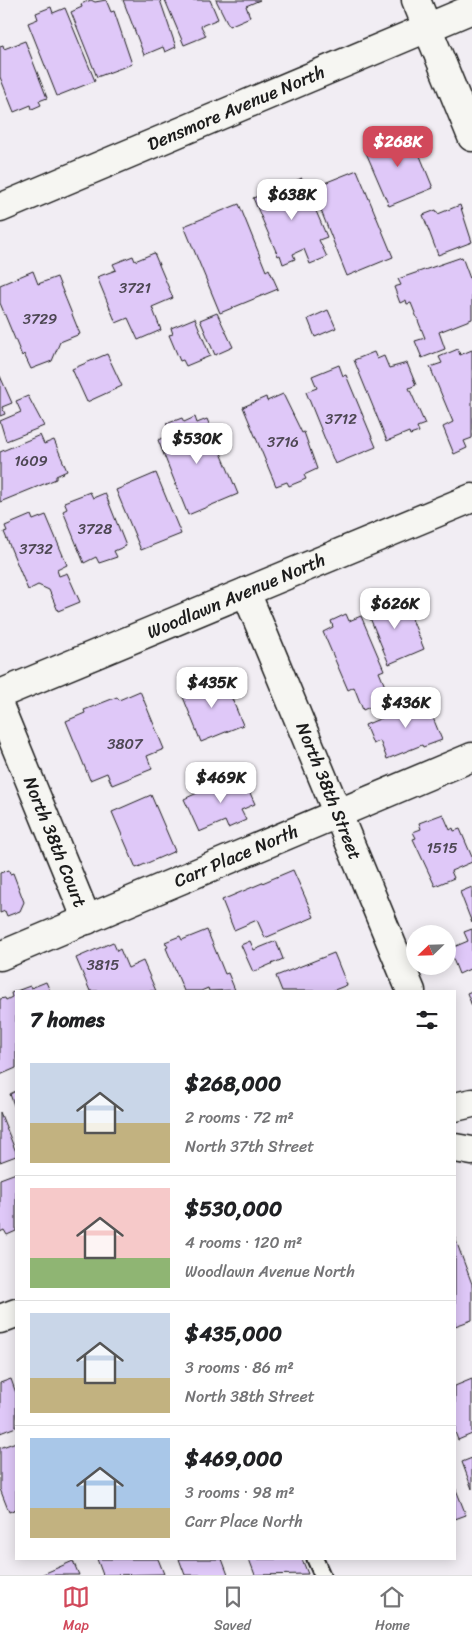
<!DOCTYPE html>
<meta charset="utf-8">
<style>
body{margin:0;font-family:Sriracha,sans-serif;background:#f6f6f6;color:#202124;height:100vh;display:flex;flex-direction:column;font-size:19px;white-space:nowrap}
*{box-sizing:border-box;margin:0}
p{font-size:16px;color:#757577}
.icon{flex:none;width:28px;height:28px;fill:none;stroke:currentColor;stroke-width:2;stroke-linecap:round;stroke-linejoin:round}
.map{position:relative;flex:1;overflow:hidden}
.details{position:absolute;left:15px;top:990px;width:441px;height:570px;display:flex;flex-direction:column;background:#fff;border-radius:0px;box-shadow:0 2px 12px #0003}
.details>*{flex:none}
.needle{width:32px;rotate:247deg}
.tools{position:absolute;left:406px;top:925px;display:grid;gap:10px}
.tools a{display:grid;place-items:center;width:50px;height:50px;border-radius:50%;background:#fff;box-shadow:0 2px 12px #0003;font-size:25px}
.price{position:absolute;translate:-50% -42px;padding:0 11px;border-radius:10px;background:#fff;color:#222;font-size:16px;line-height:32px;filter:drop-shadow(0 1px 2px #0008)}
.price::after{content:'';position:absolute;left:50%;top:30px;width:15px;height:11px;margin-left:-8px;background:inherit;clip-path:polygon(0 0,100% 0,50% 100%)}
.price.on{background:#d1495b;color:#fff}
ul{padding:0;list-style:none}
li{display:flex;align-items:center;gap:15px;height:125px;padding:0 15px}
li+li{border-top:1px solid #e0e0e0}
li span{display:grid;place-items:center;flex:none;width:140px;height:100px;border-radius:0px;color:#555}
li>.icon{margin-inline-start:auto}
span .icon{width:60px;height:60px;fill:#fffc;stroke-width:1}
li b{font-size:21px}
h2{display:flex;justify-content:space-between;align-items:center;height:60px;padding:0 15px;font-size:21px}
.dock{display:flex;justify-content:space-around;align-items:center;height:70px;border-top:1px solid #e0e0e0;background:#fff;font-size:14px;color:#757577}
.dock a{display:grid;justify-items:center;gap:2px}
.dock .on{color:#d1495b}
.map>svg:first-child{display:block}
</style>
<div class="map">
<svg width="472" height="1575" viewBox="0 0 472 1575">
<rect width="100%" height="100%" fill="#f1edf3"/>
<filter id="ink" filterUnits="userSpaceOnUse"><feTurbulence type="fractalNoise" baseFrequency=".02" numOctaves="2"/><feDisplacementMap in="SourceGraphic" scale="10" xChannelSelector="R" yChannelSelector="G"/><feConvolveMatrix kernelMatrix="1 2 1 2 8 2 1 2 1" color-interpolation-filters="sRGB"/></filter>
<g filter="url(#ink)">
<g fill="#dfc8f8" stroke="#1c1c1c">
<polygon points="91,0 95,2 106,0 111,12 114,11 132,64 97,77 71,12 82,7 81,4"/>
<polygon points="123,0 160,0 176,47 165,52 163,47 144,55"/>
<polygon points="165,0 210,0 218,19 201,26 206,36 184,45"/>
<polygon points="216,0 260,0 246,6 250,17 229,26"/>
<polygon points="51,7 53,13 65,8 95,81 57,96 28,23 38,19 36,13"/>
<polygon points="25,41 47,98 39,101 41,105 32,109 31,105 14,112 0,77 0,46 3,45 4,49"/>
<polygon points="405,131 412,148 416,146 433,188 389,206 364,148"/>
<polygon points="357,170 393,257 347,276 312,188"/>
<polygon points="302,178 327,237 319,240 327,257 310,264 304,249 293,254 295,259 283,264 280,255 278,256 253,198 263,194 261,188 277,182 279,188"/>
<polygon points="239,204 266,271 269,269 278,289 220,313 184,226"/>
<polygon points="460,205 472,242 438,255 423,215 436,210 438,214"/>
<polygon points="154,253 173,298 152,307 161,330 138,340 128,318 116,323 97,277 116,270 113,264 133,256 135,261"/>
<polygon points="462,257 472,284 472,319 439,332 445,349 422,358 415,341 425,338 411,303 407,304 406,300 400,303 394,287 401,285 398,279"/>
<polygon points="33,271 38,284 57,277 80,334 60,342 52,361 31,369 24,354 22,356 0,303 0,285"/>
<polygon points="328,310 336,328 315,337 308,319"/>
<polygon points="217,313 233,347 215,355 200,320"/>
<polygon points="195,318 210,356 186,366 183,360 180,361 169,335 173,334 171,328"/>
<polygon points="458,349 460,355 472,350 472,438 464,441 467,448 454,454 443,427 453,422 430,367 442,363 439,357"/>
<polygon points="374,352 377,359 384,356 389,368 407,363 416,385 409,388 425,424 417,427 419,432 410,435 409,432 387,441 354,360"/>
<polygon points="107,354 122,386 87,402 72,369"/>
<polygon points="339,365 343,376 346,375 376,447 335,464 306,392 317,388 312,376"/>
<polygon points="0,376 12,403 2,407 5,414 0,416"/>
<polygon points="283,394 302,433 304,432 317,469 304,475 306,479 289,486 287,482 276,486 243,407 266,397 267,401"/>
<polygon points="28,396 44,426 6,441 0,421 21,412 16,401"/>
<polygon points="195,417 197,423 207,419 238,494 188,515 158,440 171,434 166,424 182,418 184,422"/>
<polygon points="40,435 44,444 54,440 67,471 56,476 56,479 0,502 0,452"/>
<polygon points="156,473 181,534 141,550 116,490"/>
<polygon points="90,492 93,498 105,493 126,546 114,551 117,557 99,563 96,557 84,563 63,511 67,509 64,502"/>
<polygon points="31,515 33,520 46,515 67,565 57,570 59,576 67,573 80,602 58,611 49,590 38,585 28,590 4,532 7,531 5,526"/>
<polygon points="391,596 395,603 404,599 424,649 389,664 368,613 377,609 375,603"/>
<polygon points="346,614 349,621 361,616 384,670 379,672 390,698 363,710 354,687 348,690 323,632 333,627 331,621"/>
<polygon points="222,675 243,725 201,742 181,692"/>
<polygon points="140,691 164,749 147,756 152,769 112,785 107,773 90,780 66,721 85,713 84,710 117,697 119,700"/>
<polygon points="432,697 438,710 431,713 442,740 423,747 422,745 387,759 380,741 373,744 365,725"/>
<polygon points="241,773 255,804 241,810 246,820 228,828 225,821 199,832 184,799"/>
<polygon points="151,795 175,851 136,868 112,812"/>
<polygon points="443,814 450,830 453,828 454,831 460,829 472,857 472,862 451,871 454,878 435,886 413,839 416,838 413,832 421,829 419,823"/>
<polygon points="9,870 10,874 13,873 24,902 20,911 7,916 5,911 0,913 0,873"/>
<polygon points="293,870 314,917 265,938 257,920 234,930 222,900"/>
<polygon points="472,887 472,923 460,892"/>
<polygon points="472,929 472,968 459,974 449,949 468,941 464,932"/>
<polygon points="207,930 225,974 228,973 235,990 209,991 208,988 201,991 184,991 166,948 168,947 165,942 180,936 182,940"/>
<polygon points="250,941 254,950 276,941 283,959 253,972 241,945"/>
<polygon points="113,942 117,951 120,949 128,968 143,961 156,991 90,991 76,958"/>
<polygon points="334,953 347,985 332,991 282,991 276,976"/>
<polygon points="46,982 50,991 16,991 16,1068 0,1075 0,999 5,998 6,1000 12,997 11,993 30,986 31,988"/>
<polygon points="472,991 472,1006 467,993"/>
<polygon points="16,1091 16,1111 10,1094"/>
<polygon points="0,1112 16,1152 16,1156 0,1162"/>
<polygon points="16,1173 16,1231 7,1235 4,1230 0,1232 0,1179"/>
<polygon points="455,1238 472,1284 472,1320 455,1326"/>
<polygon points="11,1379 16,1393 16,1427 0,1433 0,1383"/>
<polygon points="472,1379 472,1434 458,1440 455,1432 455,1386"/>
<polygon points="16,1442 16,1509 9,1512 0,1489 0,1448"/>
<polygon points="472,1458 472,1489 462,1462"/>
<polygon points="455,1487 466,1515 455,1519"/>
<polygon points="97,1559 158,1559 164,1574 103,1575"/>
<polygon points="179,1559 222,1559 228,1575 185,1575"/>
<polygon points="249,1559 302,1559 308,1574 255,1575"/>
<polygon points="73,1561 79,1575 41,1575"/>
</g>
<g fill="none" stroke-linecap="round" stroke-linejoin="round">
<defs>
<polyline id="lane" points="315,1559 322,1575"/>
<g id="street">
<polyline points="416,0 472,137"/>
<polyline points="0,208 472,9"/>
<polyline points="246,592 411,991"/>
<polyline points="0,694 472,498"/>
<polyline points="0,708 87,920"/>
<polyline points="0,956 472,757"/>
<polyline points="455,1107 472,1103"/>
<polyline points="455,1148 472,1151"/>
<polyline points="0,1319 16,1313"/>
</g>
</defs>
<use href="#lane" stroke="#1c1c1c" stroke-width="19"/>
<use href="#street" stroke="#1c1c1c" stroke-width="31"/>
<use href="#lane" stroke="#f6f6f2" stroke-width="15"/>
<use href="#street" stroke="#f6f6f2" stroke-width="28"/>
</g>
</g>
<g text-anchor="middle" stroke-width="4" stroke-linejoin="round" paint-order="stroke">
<g font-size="15" fill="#4d4753">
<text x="135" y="293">3721</text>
<text x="40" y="324">3729</text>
<text x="341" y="424">3712</text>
<text x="283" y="447">3716</text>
<text x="31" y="466">1609</text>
<text x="95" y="534">3728</text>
<text x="36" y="554">3732</text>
<text x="125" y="749">3807</text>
<text x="442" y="853">1515</text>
<text x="103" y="970">3815</text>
</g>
<g font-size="18" fill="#1c1c1c" stroke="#f6f6f2">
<text transform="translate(236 108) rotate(-23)" y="6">Densmore Avenue North</text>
<text transform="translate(236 596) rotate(-23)" y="6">Woodlawn Avenue North</text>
<text transform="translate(329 791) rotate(68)" y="6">North 38th Street</text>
<text transform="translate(55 842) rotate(68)" y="6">North 38th Court</text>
<text transform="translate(236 856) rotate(-23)" y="6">Carr Place North</text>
</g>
</g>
</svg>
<div class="tools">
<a><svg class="needle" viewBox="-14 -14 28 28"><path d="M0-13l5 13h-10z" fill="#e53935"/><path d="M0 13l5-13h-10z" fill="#757577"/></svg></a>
</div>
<b class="price on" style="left:398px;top:168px">$268K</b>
<b class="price" style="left:292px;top:221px">$638K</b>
<b class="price" style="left:197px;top:465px">$530K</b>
<b class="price" style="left:395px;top:630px">$626K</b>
<b class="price" style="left:212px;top:709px">$435K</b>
<b class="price" style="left:406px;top:729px">$436K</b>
<b class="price" style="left:221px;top:804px">$469K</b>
<section class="details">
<h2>7 homes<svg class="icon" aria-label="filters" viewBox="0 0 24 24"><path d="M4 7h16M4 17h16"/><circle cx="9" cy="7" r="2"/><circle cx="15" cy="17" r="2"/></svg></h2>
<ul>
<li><span style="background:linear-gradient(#c9d6e8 60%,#c2b280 0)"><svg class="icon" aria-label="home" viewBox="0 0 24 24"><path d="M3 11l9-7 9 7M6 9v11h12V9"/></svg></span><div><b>$268,000</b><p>2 rooms · 72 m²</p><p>North 37th Street</p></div></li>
<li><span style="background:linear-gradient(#f6c9c9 70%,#8fb573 0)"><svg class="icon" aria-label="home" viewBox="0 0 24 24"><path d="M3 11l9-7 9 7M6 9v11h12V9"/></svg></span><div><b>$530,000</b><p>4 rooms · 120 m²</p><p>Woodlawn Avenue North</p></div></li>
<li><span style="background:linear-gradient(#c9d6e8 65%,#c2b280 0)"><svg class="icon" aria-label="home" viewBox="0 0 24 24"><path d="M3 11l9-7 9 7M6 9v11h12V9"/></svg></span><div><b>$435,000</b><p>3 rooms · 86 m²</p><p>North 38th Street</p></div></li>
<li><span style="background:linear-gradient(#a9c7e8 70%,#c2b280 0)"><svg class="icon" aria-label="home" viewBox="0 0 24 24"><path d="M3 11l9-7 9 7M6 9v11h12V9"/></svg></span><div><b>$469,000</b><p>3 rooms · 98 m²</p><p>Carr Place North</p></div></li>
</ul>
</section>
</div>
<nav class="dock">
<a class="on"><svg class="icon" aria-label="map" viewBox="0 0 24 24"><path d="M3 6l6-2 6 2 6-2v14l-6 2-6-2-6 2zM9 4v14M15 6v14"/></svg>Map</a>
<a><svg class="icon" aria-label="saved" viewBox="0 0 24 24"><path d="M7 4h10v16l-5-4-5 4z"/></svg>Saved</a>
<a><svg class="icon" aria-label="home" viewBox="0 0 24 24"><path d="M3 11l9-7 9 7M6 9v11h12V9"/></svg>Home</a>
</nav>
